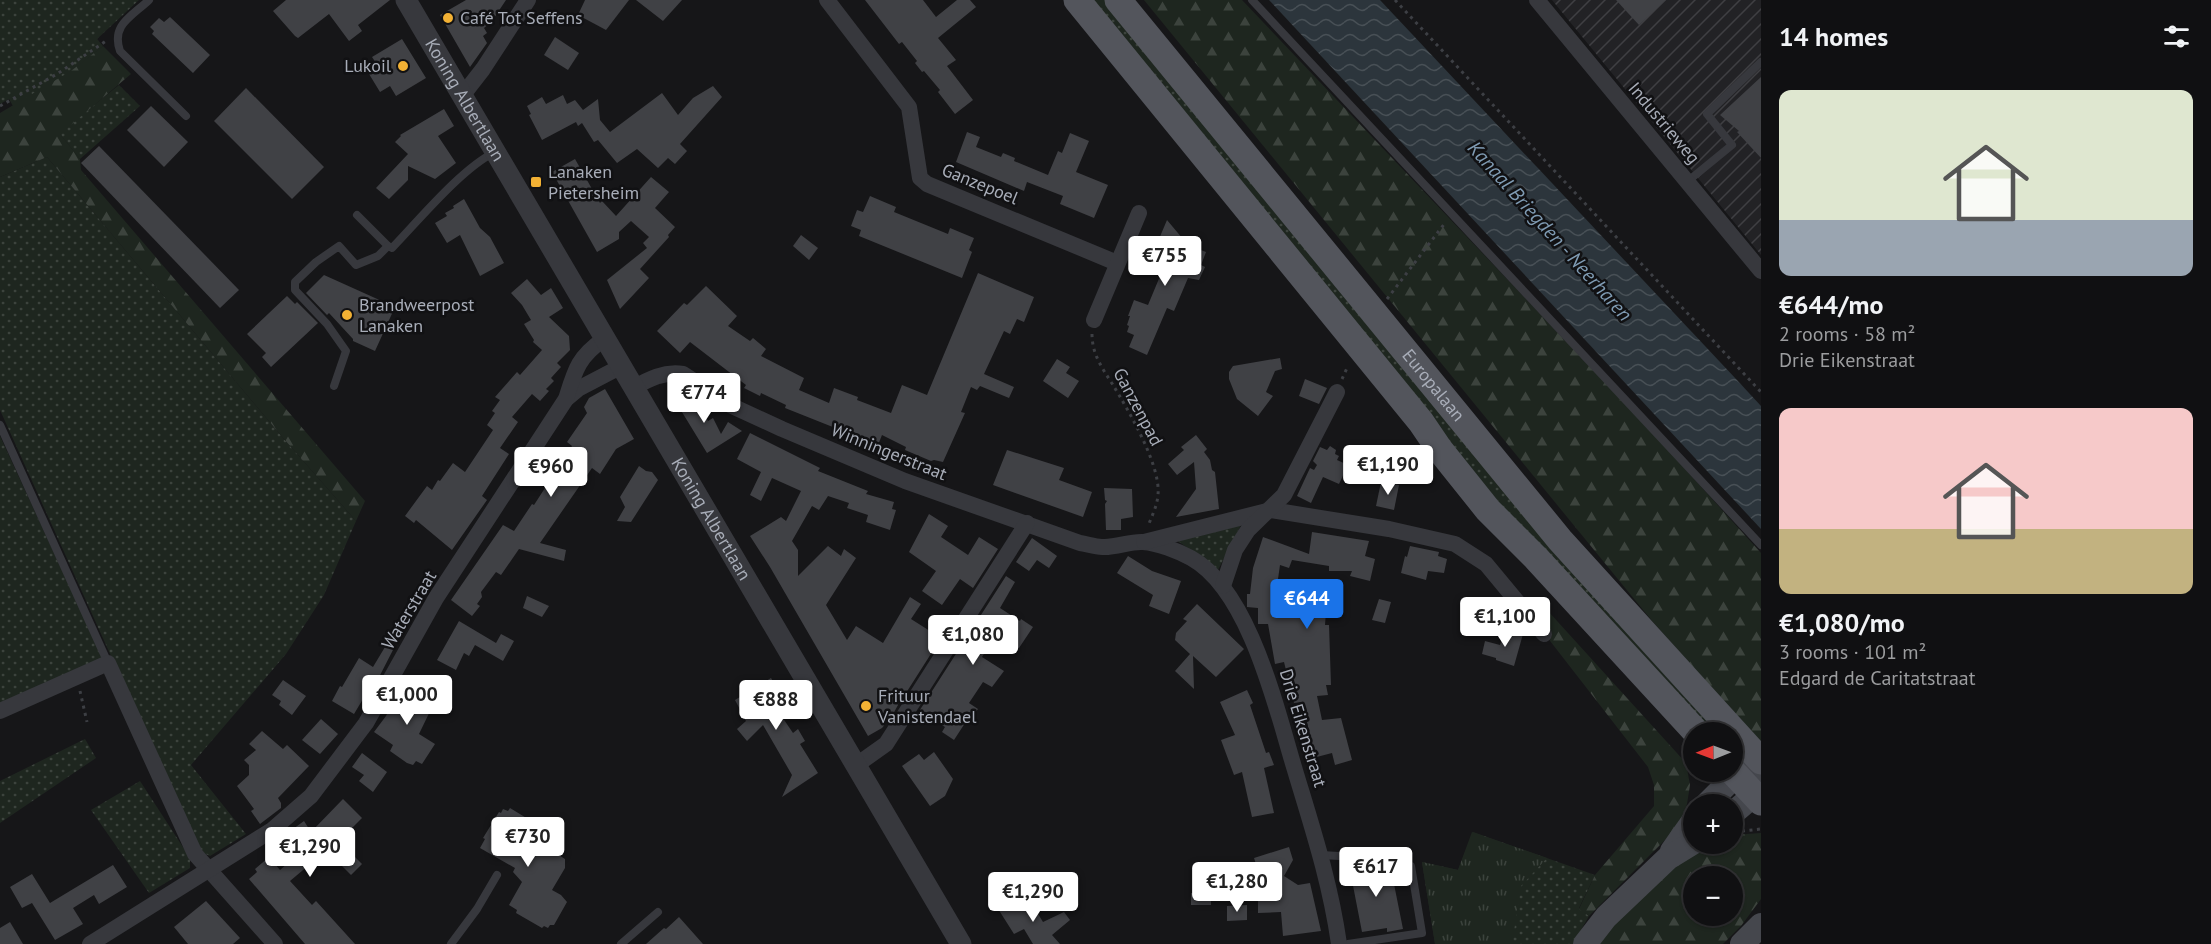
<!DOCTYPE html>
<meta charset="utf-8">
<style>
body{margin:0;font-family:"PT Sans",sans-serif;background:#19191b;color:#f1f3f6;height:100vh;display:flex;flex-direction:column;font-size:22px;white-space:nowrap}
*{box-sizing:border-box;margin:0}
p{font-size:20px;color:#9c9d9f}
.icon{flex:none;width:33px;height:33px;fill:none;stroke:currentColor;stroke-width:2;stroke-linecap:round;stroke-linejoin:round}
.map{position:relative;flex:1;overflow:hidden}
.drawer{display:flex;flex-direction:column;background:#101012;width:450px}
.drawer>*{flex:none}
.needle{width:39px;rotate:269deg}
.buttons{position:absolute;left:1683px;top:722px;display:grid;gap:12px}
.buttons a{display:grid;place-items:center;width:60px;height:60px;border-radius:50%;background:#101012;box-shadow:0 2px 4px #0004,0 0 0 2px #303032;font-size:30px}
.price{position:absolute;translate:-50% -51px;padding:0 14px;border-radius:6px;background:#fff;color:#222;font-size:20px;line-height:39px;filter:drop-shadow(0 2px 3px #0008)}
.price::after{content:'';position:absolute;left:50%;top:36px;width:18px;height:14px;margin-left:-9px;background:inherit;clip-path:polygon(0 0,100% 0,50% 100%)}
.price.selected{background:#1a73e8;color:#fff}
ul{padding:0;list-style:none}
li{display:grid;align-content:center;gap:12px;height:318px;padding:0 18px}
li span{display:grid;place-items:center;height:186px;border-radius:12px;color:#555}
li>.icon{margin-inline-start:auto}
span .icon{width:108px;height:108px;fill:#fffc;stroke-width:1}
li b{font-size:26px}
h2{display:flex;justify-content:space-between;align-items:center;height:72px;padding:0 18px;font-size:26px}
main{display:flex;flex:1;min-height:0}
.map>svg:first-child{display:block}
</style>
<main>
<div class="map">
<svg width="1761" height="944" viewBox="0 0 1761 944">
<defs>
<pattern id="industrial-furrows" width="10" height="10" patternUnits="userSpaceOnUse" patternTransform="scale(1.5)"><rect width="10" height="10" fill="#222225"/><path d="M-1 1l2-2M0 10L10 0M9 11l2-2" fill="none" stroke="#3f3f43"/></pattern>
<pattern id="grass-dots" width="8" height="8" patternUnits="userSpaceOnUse" patternTransform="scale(1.5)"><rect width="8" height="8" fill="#1e261f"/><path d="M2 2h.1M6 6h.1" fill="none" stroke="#3c433d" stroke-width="1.8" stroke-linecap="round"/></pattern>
<pattern id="forest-firs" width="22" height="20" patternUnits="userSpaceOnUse" patternTransform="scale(1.5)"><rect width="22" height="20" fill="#1e261f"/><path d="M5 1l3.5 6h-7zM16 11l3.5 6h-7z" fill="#3c433d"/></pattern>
<pattern id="park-tufts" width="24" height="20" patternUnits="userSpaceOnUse" patternTransform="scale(1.5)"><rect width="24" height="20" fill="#1e261f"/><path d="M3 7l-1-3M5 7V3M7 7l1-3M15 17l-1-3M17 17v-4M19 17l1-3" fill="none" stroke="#3c433d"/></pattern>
<pattern id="water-waves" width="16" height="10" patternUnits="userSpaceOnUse" patternTransform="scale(1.5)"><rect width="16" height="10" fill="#2c353c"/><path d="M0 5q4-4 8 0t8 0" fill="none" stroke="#485056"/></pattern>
</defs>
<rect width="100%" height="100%" fill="#161618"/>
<polygon fill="url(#industrial-furrows)" points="1552,0 1761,0 1761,255"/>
<g fill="url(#grass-dots)">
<polygon points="0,0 139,0 97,39 103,46 72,71 13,106 9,99 0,104"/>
<polygon points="1087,0 1107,0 1719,732 1702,732 1584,606"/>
<polygon points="119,85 140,106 80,159 59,133"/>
<polygon points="47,157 284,439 356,521 324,595 286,654 191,765 246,834 210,856 199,851 0,410 0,177"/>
<polygon points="0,436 103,659 0,705"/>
<polygon points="1241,525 1218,570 1175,539"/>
<polygon points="85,739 96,758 0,823 0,781"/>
<polygon points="140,781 190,858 190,868 149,893 91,810"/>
<polygon points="1473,832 1595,875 1579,908 1589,916 1573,944 1435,944 1422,862 1458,870"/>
</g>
<g fill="url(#forest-firs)" fill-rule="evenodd">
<polygon points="1144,0 1242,0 1638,417 1761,553 1761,743 1653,622"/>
<polygon points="103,46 131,74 60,134 80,159 81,170 365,501 356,521 284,439 47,157 0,177 0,113 71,71"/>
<polygon points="1548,611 1686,763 1690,785 1687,804 1678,827 1589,916 1579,909 1595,875 1654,806 1654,785 1648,767 1540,628"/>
<path d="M1761,833V899L1741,926L1723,944H1599C1618,917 1679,857 1709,844C1716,841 1725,843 1732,843L1733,835ZM1694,876H1732V915H1694Z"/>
</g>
<polygon fill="url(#park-tufts)" points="1472,832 1547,858 1521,886 1512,944 1435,944 1422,862 1458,870"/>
<polygon fill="url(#water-waves)" points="1269,0 1380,0 1736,379 1761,406 1761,529"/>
<g fill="#404145">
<polygon points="286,0 390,0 358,25 362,31 349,41 329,14 298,38 295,36 273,11"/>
<polygon points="466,0 506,0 492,21 484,28 487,33 483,36 487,43 470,67 440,15"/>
<polygon points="585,0 629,0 606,30 578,15"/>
<polygon points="636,0 682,0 663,21"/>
<polygon points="865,0 923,0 936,17 957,0 970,0 976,7 938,38 956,60 947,66 973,100 955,114 938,92 940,90 924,71 922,72 915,63 917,61 902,42 899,44"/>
<polygon points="1616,0 1666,0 1639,25"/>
<polygon points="170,17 210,55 193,73 152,34 154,31 150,27 159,18 164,22"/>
<polygon points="555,37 579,53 568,70 544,55"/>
<polygon points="402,39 426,78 396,96 390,86 380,92 366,69 376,63 372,57"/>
<polygon points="1761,77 1761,158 1737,132 1739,131 1720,115"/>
<polygon points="713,86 722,97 680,144 687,151 675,164 668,158 658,168 637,149 617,163 598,140 594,142 582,123 578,126 576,122 542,140 529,115 531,114 527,106 542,97 546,104 563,95 567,104 575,100 583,110 598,99 600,120 610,132 662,93 678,115 693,98"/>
<polygon points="246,88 324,167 292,199 214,121"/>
<polygon points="151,106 188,142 164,167 127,130"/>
<polygon points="444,109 454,126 438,136 456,163 435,179 408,166 408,180 389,199 376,188 408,154 395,142 401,136 400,135"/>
<polygon points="967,132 980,137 976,147 1001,157 1003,153 1015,158 1014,161 1048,175 1058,151 1062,153 1070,133 1089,141 1076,172 1108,185 1094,218 1060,204 1063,196 1027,182 1024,191 956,162"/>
<polygon points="99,146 239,290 220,308 81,163"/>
<polygon points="575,159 600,203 602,201 616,216 651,177 669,192 655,208 675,227 668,235 669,237 640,269 649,278 620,309 607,280 647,248 643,243 649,237 631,221 619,232 619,239 597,252 552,172"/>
<polygon points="870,196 896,207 894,212 948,234 950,228 974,238 969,250 972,252 962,278 859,236 861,230 851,226 857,210 863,212"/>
<polygon points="464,199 480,228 490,237 504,263 480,276 460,235 447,243 435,223 447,216 445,213 454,208 453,206"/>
<polygon points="1167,220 1188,245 1206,252 1201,265 1205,267 1199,280 1188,278 1174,311 1167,308 1147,355 1129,347 1134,335 1127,332 1129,326 1127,325 1130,316 1128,316 1134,300 1148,305 1163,269 1158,267 1161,260 1161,248 1156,246"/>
<polygon points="801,235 818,248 809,260 793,246"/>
<polygon points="978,273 1034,297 1024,322 1017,319 1010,334 1004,331 984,374 1014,387 1009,398 980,386 977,390 971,387 961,412 965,413 943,462 934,460 931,461 905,450 906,447 882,435 878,445 785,408 786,405 761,393 760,396 744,388 746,385 690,342 680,353 657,331 684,303 687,305 706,286 737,316 728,326 750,341 753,338 766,349 761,356 804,378 799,390 829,403 834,388 858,397 857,400 891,413 902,385 927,395"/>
<polygon points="324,275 395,307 375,351 353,341 353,339 329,313 327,315 306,293"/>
<polygon points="527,279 541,295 551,288 563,308 549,317 569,336 570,350 557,363 561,367 551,378 554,381 546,389 549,391 540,401 532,394 512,417 518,422 500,448 509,454 482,496 487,500 452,550 416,520 414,523 405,516 427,486 432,490 438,480 440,481 453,463 465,472 493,430 487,425 495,413 492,411 500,400 495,397 517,372 520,375 542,350 533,342 534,340 524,324 531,320 522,305 511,293"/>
<polygon points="287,296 295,304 297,302 318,323 271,367 262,357 266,353 247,334"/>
<polygon points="1280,358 1282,369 1275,371 1266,392 1273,396 1258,416 1237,399 1229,379 1229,372 1233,366"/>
<polygon points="1057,359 1070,367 1066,373 1079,381 1068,398 1043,381"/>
<polygon points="1305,379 1327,388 1319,404 1299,396"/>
<polygon points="605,389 634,439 616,449 600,474 592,468 540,543 566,550 564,561 519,549 501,575 496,572 481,592 482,597 477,604 480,606 472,616 451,600 503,525 514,531 532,504 534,505 572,446 567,442 587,413 584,407 589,398"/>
<polygon points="686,392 696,400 708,421 713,418 721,434 728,422 742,431 707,453 674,399"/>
<polygon points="750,433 820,468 818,471 868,491 866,494 894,502 892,509 896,510 890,530 866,522 868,515 847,508 849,503 828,496 819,510 812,506 792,541 798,550 798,576 828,546 841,556 844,549 856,558 826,605 847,640 856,626 883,643 910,597 921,604 911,619 941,638 899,704 897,703 898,705 892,716 882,728 868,736 770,567 750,536 781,517 786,521 801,491 772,478 761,501 750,495 761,472 737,459"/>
<polygon points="1196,435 1207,449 1204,452 1210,460 1212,470 1215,472 1219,509 1176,517 1196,489 1194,462 1177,475 1168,464 1184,450 1181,447"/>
<polygon points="1330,446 1336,450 1335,454 1339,456 1337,460 1348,465 1339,484 1323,477 1311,503 1297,496 1310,468 1314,470 1317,465 1313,461 1320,447 1327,450"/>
<polygon points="1007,450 1064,468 1059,480 1092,492 1083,517 993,485"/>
<polygon points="639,466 646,471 652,472 658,480 631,522 617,521 625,507 620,497"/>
<polygon points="1381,482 1399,485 1394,510 1376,506"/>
<polygon points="1104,488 1132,489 1133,517 1121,519 1121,530 1106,530 1105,504 1107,501 1105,500"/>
<polygon points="929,514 948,526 941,537 968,555 979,537 998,549 973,588 960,579 942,605 922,591 936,571 909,552"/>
<polygon points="1312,532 1369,541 1365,556 1375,559 1370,581 1350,576 1352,571 1329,571 1329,566 1292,560 1289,568 1280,565 1276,593 1282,593 1283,609 1326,612 1325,625 1329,625 1331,685 1326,685 1328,695 1317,696 1322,720 1341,718 1352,760 1335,765 1332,753 1309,759 1303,737 1310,735 1302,702 1294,703 1284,662 1275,664 1268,624 1258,624 1258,608 1247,607 1247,594 1250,594 1253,568 1263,537 1309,554"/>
<polygon points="1032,538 1057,556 1049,568 1037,560 1029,571 1016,562"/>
<polygon points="1410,546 1439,552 1438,556 1447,559 1444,573 1428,571 1426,580 1401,573 1405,556 1407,557"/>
<polygon points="1128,556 1152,571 1181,581 1169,614 1149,606 1153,595 1117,573"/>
<polygon points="1006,576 1015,582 1000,608 1020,621 1021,619 1033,627 1019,648 997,633 982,657 1004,671 992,687 983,682 969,703 978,709 969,721 967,720 954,740 942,732 945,727 926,715 923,720 916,716"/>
<polygon points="527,596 549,606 542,617 523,608"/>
<polygon points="1379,599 1391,602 1385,623 1372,620"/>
<polygon points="1197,604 1244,649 1216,677 1193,656 1194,689 1175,671 1190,654 1175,640 1176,633 1187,621 1183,619"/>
<polygon points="459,621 496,643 501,634 514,641 503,661 475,645 469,656 464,653 456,670 437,660"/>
<polygon points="1505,628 1523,634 1514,666 1496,660 1496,658 1482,654 1485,641 1500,645"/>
<polygon points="388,642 395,646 375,685 372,684 354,714 332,701 340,686 342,687 359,658 373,667"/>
<polygon points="771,678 785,702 776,708 793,733 798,729 805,741 800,744 818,773 782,797 792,775 763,725 747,741 737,729 746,721 735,700"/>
<polygon points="283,680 306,696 292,715 279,705 281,701 272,695"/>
<polygon points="399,685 434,703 419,734 435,744 422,764 416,761 413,765 407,763 390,751 393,745 374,732 386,716 395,698 393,697"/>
<polygon points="1247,690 1253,703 1250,705 1266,753 1269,752 1274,765 1264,768 1274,813 1252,817 1242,772 1234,775 1221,740 1235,735 1220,702"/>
<polygon points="321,719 338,734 320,754 302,740"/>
<polygon points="262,731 283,749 287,745 309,766 278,798 281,803 281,808 260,824 251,811 254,809 237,786 249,775 249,765 244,760 256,750 249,744"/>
<polygon points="934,752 953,779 945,796 930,806 902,766 919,754 924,760"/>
<polygon points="362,753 387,772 373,792 359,781 364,775 352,767"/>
<polygon points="343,799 362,818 339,841 362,864 351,875 325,849 306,862 309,865 290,881 312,905 316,901 355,944 305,944 249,879 257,872 255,869 269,857 280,870 305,848 293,829 304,821 311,832"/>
<polygon points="510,808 533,822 529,836 565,859 565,868 552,890 561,895 567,902 554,925 550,925 548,928 544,926 542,928 516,913 517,910 509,905 522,882 513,872 515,868 480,848 485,839 483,838 499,812 501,813 503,809 508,811"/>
<polygon points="1289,847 1293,860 1284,876 1298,885 1310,883 1321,931 1283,936 1281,912 1258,913 1258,870 1254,858"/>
<polygon points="1360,864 1388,867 1390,880 1393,879 1403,929 1387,932 1387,928 1362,932 1349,865"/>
<polygon points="113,865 127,887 99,904 94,895 73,908 83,924 55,940 32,903 22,908 10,887 32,874 50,903"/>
<polygon points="1211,892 1211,905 1191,905 1191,893"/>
<polygon points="1026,900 1029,905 1035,909 1043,922 1064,912 1070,920 1052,935 1060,944 1033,944 1024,929 1014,934 995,904 1010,908"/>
<polygon points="206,901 240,938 233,944 188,944 174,927"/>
<polygon points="1247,905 1247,920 1227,921 1227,906"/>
<polygon points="679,917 703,944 646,944 664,928 666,929"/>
<polygon points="10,922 23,944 0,944 0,928"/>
</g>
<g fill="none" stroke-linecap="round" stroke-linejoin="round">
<g stroke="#3d3f44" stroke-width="3" stroke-dasharray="3 4.5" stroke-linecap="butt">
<polyline points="1395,0 1761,392"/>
<polyline points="0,106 57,74 106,41"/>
<polyline points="1387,299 1445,223"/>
<path d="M1092,334C1092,354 1102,368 1113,385C1128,410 1161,465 1158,495C1157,506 1152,516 1148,526"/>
<polyline points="1342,379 1348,366"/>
<polyline points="80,691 87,722"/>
<polyline points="1742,831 1761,829"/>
</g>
<g stroke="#37383d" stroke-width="8">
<path d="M149,0C131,17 111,25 120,51L186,116"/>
<polyline points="1252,0 1761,545"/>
<polyline points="1688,181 1732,145 1707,114 1761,62"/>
<path d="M357,215L388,246L392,248C420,219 461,169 495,152"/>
<polyline points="334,386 346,351 327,324 295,290 295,282 316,262 339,246 356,265 378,256 388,246"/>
<polyline points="0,425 108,663"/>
<polyline points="1321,855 1375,858 1411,866 1422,933 1348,944"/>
<polyline points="451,944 477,909 497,875"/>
<polyline points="621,944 658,912"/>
</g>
<g stroke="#37383d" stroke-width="16">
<polyline points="827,0 909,107 920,178 927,184 1117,263"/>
<polyline points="1537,0 1761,271"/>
<polyline points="462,96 483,69 528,0"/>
<polyline points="1094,320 1139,213"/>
<path d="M633,388C649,379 664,371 683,374L732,406L782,429L905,481L1080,543C1087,544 1095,547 1102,547C1116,548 1130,541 1143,542C1158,543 1178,551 1191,558C1249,590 1276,707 1294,767C1312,827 1330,881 1339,944"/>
<polyline points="566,399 578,389 620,367"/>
<polyline points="1144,542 1271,510 1389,529 1455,544 1486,564 1544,634"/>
<polyline points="1223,586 1235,550 1248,530 1284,495 1337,392"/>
<polyline points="0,711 108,663 195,854 275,944"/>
<polyline points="855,766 886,744 1027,523"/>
<path d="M90,944L272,830L311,796L366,723L436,598L566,399C575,370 578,357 604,339"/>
</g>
<path stroke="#37383d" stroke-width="21" id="s1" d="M406,0L961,944"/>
<g stroke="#45474d" stroke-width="24">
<polyline points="1707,804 1736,775 1761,764"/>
<polyline points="1732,814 1754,795 1760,776"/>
<polyline points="1672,851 1694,820"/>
<polyline points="1585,944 1606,917 1668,858 1694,842"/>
<polyline points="1742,944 1761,925"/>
</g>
<g stroke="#53555c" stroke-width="27">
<polyline points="1077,0 1421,422 1440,450 1488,510 1536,558 1696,732"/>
<path id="s2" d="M1118,0L1560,540L1761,761"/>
<polyline points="1732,771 1761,802"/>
</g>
</g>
<g fill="#f2b134" stroke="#111113" stroke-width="2">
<circle cx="448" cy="18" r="6"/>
<circle cx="403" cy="66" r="6"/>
<rect x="530" y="176" width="12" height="12" rx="3"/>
<circle cx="347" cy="315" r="6"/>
<circle cx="866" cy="706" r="6"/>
</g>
<g text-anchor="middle" stroke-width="5" stroke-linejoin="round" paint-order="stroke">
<g font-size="18" fill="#a8adb8" stroke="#111113" text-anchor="start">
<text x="460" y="24">Café Tot Seffens</text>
<text x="391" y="72" text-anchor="end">Lukoil</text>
<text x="548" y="178">Lanaken<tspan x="548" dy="21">Pietersheim</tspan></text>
<text x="359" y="311">Brandweerpost<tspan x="359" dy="21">Lanaken</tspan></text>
<text x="878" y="702">Frituur<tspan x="878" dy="21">Vanistendael</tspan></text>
</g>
<g font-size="18" fill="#a8adb8" stroke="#111113">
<text dy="6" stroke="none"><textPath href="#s1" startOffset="116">Koning Albertlaan</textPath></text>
<text transform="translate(1664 123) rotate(50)" y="6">Industrieweg</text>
<text transform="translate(980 184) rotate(22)" y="6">Ganzepoel</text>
<text dy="6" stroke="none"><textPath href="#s2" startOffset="498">Europalaan</textPath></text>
<text transform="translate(1138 407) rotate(62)" y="6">Ganzenpad</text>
<text transform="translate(889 452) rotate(22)" y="6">Winningerstraat</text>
<text dy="6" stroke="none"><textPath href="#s1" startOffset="602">Koning Albertlaan</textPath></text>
<text transform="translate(409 610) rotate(-59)" y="6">Waterstraat</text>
<text transform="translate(1303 728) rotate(73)" y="6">Drie Eikenstraat</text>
</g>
<g font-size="20" font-style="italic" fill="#7f9bb3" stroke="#111113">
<text transform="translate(1550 231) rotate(48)" y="7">Kanaal Briegden - Neerharen</text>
</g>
</g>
</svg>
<div class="buttons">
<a><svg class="needle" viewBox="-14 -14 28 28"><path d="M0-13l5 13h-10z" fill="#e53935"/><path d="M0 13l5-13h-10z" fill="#9c9d9f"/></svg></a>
<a>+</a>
<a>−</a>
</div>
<b class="price" style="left:1165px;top:287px">€755</b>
<b class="price" style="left:704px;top:424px">€774</b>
<b class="price" style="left:1388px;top:496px">€1,190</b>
<b class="price" style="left:551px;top:498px">€960</b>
<b class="price selected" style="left:1307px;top:630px">€644</b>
<b class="price" style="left:1505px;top:648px">€1,100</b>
<b class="price" style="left:973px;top:666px">€1,080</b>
<b class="price" style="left:407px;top:726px">€1,000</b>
<b class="price" style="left:776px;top:731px">€888</b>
<b class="price" style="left:528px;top:868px">€730</b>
<b class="price" style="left:310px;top:878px">€1,290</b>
<b class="price" style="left:1376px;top:898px">€617</b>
<b class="price" style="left:1237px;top:913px">€1,280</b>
<b class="price" style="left:1033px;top:923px">€1,290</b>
</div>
<section class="drawer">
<h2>14 homes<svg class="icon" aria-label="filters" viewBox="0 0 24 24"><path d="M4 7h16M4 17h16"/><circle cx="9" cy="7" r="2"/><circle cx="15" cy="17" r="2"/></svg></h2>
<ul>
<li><span style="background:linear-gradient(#dfe7d0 70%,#9aa5b1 0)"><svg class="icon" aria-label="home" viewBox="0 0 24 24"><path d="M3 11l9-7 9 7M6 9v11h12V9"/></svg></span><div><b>€644/mo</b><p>2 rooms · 58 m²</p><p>Drie Eikenstraat</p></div></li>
<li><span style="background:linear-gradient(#f6c9c9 65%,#c2b280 0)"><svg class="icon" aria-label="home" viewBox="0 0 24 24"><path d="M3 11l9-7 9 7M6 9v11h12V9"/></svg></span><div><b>€1,080/mo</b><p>3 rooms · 101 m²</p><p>Edgard de Caritatstraat</p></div></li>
</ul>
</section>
</main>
